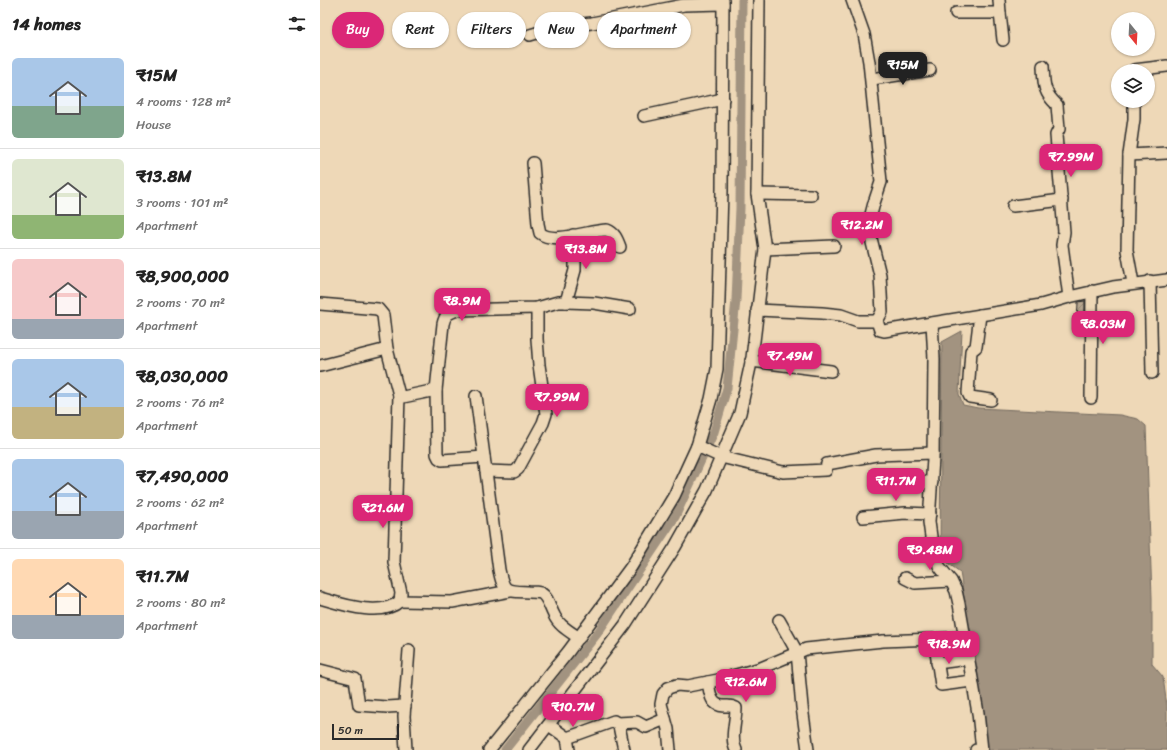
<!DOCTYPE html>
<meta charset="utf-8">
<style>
body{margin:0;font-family:Sriracha,sans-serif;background:#f6f6f6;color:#222;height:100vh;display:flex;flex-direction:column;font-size:15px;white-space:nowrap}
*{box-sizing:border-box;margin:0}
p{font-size:13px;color:#767676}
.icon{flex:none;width:22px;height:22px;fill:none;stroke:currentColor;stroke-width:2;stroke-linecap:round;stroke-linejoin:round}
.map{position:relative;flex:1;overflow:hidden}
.side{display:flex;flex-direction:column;background:#fff;width:320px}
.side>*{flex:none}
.banner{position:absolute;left:12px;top:12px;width:380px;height:36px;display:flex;gap:8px}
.needle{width:26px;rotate:162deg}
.controls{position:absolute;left:791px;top:12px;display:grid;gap:8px}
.controls a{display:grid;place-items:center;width:44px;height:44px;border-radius:50%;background:#fff;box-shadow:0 1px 3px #0004;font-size:20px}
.scale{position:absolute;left:12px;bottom:10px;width:67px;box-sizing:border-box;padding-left:4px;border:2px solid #2b2b2b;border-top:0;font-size:11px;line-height:14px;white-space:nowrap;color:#2b2b2b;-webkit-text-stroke:3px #eed8b7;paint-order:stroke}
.price{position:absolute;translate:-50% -34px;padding:0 9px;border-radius:8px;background:#db2777;color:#fff;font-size:13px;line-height:26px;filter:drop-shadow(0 1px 2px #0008)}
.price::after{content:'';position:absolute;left:50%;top:24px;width:12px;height:9px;margin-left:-6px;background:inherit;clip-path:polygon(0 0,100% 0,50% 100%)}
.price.current{background:#222;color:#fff}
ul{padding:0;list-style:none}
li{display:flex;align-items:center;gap:12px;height:100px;padding:0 12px}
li+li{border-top:1px solid #e0e0e0}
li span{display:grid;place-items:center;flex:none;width:112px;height:80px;border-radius:6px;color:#555}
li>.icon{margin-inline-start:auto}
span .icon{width:48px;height:48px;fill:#fffc;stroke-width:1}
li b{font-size:17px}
h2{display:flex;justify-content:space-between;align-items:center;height:48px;padding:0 12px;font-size:17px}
.chip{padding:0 14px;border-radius:18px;background:#fff;box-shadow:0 1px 3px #0004;font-size:14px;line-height:36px}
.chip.current{background:#db2777;color:#fff}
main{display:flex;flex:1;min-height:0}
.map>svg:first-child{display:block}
</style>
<main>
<section class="side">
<h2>14 homes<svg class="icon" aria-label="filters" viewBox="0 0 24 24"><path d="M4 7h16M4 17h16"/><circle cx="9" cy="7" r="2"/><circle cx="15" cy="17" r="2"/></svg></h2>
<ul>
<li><span style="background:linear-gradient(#a9c7e8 60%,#7fa58c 0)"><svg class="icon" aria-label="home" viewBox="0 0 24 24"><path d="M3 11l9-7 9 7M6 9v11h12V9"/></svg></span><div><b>₹15M</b><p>4 rooms · 128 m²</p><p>House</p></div></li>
<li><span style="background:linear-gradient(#dfe7d0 70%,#8fb573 0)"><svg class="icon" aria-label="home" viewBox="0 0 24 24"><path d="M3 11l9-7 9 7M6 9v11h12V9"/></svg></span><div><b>₹13.8M</b><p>3 rooms · 101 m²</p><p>Apartment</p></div></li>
<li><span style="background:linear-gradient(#f6c9c9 75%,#9aa5b1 0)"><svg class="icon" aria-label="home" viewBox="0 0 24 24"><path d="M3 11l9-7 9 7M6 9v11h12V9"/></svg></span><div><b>₹8,900,000</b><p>2 rooms · 70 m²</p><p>Apartment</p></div></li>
<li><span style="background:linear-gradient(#a9c7e8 60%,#c2b280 0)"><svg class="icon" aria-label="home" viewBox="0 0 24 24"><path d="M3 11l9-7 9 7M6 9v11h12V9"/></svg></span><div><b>₹8,030,000</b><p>2 rooms · 76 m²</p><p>Apartment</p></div></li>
<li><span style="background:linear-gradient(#a9c7e8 65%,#9aa5b1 0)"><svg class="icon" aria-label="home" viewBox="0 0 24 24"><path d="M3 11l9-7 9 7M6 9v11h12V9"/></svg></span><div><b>₹7,490,000</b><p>2 rooms · 62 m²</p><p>Apartment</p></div></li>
<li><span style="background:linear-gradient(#ffd9b3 70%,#9aa5b1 0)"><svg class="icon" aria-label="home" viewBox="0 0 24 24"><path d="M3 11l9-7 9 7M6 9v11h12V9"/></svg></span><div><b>₹11.7M</b><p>2 rooms · 80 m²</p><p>Apartment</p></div></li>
</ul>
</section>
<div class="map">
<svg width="847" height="750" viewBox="0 0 847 750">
<defs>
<pattern id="building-hatch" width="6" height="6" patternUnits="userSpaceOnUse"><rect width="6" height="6" fill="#b8a790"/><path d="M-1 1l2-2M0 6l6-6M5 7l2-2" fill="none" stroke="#968876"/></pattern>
</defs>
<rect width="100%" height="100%" fill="#eed8b7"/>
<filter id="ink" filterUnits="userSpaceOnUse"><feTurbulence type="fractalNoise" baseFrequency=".025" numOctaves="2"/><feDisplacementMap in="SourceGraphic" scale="8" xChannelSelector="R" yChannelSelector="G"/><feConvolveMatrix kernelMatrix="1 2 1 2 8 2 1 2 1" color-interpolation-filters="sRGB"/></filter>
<g filter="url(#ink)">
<polygon fill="#a29380" stroke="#72695e" points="642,331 639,394 643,405 658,408 800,415 818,419 826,426 832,598 832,664 843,677 847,707 847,750 667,750 640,572 629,564 620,548 622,342"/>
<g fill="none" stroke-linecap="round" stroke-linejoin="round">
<polyline stroke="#a29380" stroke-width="9" points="185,750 277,634 355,517 394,432 407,388 416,300 420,208 422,0"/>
</g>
<g fill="url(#building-hatch)" stroke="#2b2b2b">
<polygon points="765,301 765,323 757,322 758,302"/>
<polygon points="450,346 466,349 465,358 449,356"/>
</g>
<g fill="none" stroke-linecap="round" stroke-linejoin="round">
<defs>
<g id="minor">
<polyline points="532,0 544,34 549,62 561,182 554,203 548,226 560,275 562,312 557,321"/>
<polyline points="636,13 680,13 679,0"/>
<polyline points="680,13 683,40"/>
<polyline points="210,35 240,26 272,23 364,5 403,4"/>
<path d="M723,66C724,84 723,92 737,105L739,129L736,135L744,232L742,245L749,297"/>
<polyline points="814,71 814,70 847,66"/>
<polyline points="552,79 610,70"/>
<polyline points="324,116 403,99"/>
<polyline points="809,155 847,153"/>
<path d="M213,163L218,224L220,233C234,245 269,230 287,230C295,233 297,239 300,247"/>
<polyline points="437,194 491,195"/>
<polyline points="693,206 742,200"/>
<polyline points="445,249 514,246"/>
<polyline points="830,281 832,373"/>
<polyline points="813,283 807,250 809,155 814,119 814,101"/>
<polyline points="246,302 255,270 255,263 253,235"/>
<polyline points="0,304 58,309 63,315 67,349 79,395 83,397 116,390"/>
<polyline points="437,310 502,313 521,315 538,321 557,321 560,330 564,331 612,323"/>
<polyline points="660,315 656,347 651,351 648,393 650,397 671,400"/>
<polyline points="431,361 511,371"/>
<polyline points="0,366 67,349"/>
<path d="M156,396L179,570C184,593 186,591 209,592C213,592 217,592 221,593C228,597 230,608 234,615C238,625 249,631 259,638"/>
<polyline points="771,398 772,291"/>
<polyline points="377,446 401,457 463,472 506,470 507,464 556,455 613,453"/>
<path d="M164,457L122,460L119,458L117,454L116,390L123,324C125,315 128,313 137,310L217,308L238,302H246L274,303L310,309"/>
<polyline points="166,471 194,472 198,469 223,423 226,414 219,365 217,339 217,308"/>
<polyline points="589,483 612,482"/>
<polyline points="543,517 585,513 610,514"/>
<polyline points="585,578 595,583 631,581"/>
<path d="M0,598C21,604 61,618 80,601L81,593L74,562L79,395"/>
<polyline points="80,601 132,602 190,591"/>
<polyline points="459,620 477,652 482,707 488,750"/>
<polyline points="614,639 621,685 652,681"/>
<polyline points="617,663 648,659"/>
<polyline points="0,670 35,679 39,705 67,707 85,706"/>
<path d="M388,682C390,692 390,706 404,706C409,706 411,705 416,708C416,722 410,738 416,750"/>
<polyline points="297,723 317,722 326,727 345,719"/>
<polyline points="229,725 247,738 249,750"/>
<polyline points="247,738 294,721 297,723 299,726 304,750"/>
<polyline points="86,750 84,716 89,650"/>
<polyline points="169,750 248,652 311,567 354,496 377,446 391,399 397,369 402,191 403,0"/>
<polyline points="209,750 305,625 355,547 387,490 420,413 432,358 445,249 437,194 439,0"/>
<polyline points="350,750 348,729 341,704 343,694 348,688 357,685 368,686 398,680 441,668 486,649 563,641 614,639 644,637"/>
<polyline points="656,750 662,750 658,713 639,604 636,591 631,581 619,566 612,544 609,522 613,458 614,359 612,323 721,305 749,297 793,287 847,280"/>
</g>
</defs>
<use href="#minor" stroke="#2b2b2b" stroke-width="14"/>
<use href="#minor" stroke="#eed8b7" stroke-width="11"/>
</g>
</g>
</svg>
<div class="controls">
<a><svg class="needle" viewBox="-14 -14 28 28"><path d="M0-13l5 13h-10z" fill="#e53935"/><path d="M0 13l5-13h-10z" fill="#767676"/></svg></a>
<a><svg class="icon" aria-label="layers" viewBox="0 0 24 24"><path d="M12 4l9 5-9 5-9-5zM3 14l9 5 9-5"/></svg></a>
</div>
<div class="scale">50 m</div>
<b class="price current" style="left:583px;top:86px">₹15M</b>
<b class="price" style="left:751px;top:178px">₹7.99M</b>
<b class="price" style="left:542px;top:246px">₹12.2M</b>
<b class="price" style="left:266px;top:270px">₹13.8M</b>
<b class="price" style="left:142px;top:322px">₹8.9M</b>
<b class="price" style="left:783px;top:345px">₹8.03M</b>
<b class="price" style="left:470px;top:377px">₹7.49M</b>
<b class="price" style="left:237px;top:418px">₹7.99M</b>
<b class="price" style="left:576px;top:502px">₹11.7M</b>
<b class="price" style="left:63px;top:529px">₹21.6M</b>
<b class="price" style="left:610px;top:571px">₹9.48M</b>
<b class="price" style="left:629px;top:665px">₹18.9M</b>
<b class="price" style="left:426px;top:703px">₹12.6M</b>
<b class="price" style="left:253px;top:728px">₹10.7M</b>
<div class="banner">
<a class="chip current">Buy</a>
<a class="chip">Rent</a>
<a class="chip">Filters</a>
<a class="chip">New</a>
<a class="chip">Apartment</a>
</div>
</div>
</main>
